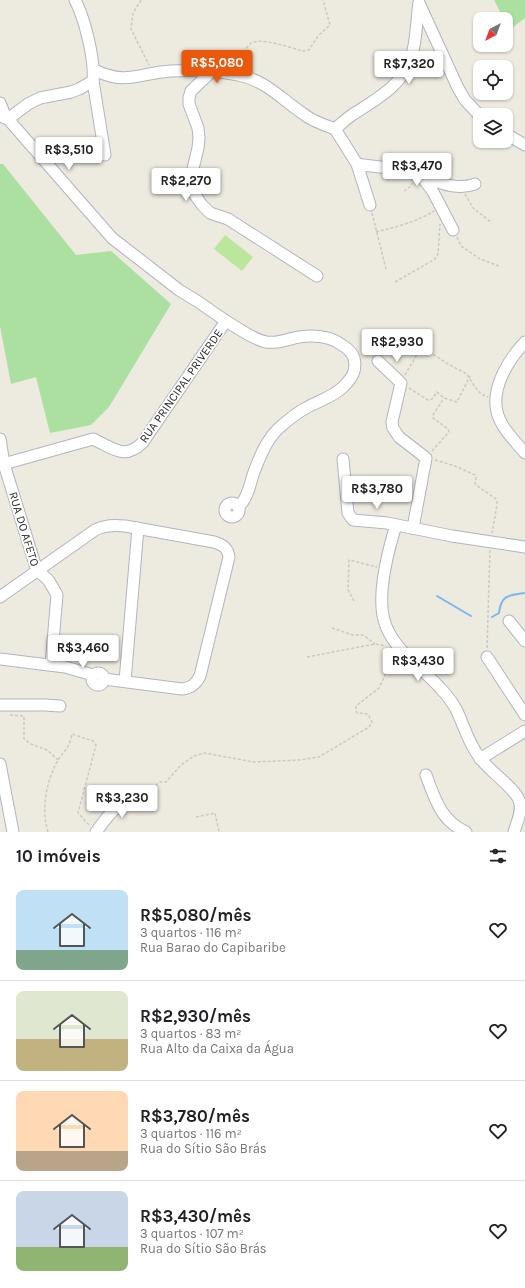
<!DOCTYPE html>
<html lang="pt">
<meta charset="utf-8">
<style>
body{margin:0;font-family:Karla,sans-serif;background:#f2f2f2;color:#202124;height:100vh;display:flex;flex-direction:column;font-size:15px;white-space:nowrap}
*{box-sizing:border-box;margin:0}
p{font-size:13px;color:#757577}
.icon{flex:none;width:22px;height:22px;fill:none;stroke:currentColor;stroke-width:2;stroke-linecap:round;stroke-linejoin:round}
.map{position:relative;height:832px;overflow:hidden}
.panel{display:flex;flex-direction:column;background:#fff;flex:1}
.panel>*{flex:none}
.needle{width:26px;rotate:221deg}
.fabs{position:absolute;left:473px;top:12px;display:grid;gap:8px}
.fabs a{display:grid;place-items:center;width:40px;height:40px;border-radius:8px;background:#fff;box-shadow:0 1px 3px #0004;font-size:20px}
.price{position:absolute;translate:-50% -34px;padding:0 9px;border-radius:4px;background:#fff;color:#222;font-size:13px;line-height:26px;filter:drop-shadow(0 1px 2px #0008)}
.price::after{content:'';position:absolute;left:50%;top:24px;width:12px;height:9px;margin-left:-6px;background:inherit;clip-path:polygon(0 0,100% 0,50% 100%)}
.price.current{background:#ea580c;color:#fff}
ul{padding:0;list-style:none}
li{display:flex;align-items:center;gap:12px;height:100px;padding:0 16px}
li+li{border-top:1px solid #e0e0e0}
li span{display:grid;place-items:center;flex:none;width:112px;height:80px;border-radius:8px;color:#555}
li>.icon{margin-inline-start:auto}
span .icon{width:48px;height:48px;fill:#fffc;stroke-width:1}
li b{font-size:17px}
h2{display:flex;justify-content:space-between;align-items:center;height:48px;padding:0 16px;font-size:17px}
.map>svg:first-child{display:block}
</style>
<div class="map">
<svg width="525" height="832" viewBox="0 0 525 832">
<rect width="100%" height="100%" fill="#edeae0"/>
<g fill="#abe0a0">
<polygon points="494,0 525,0 525,18 509,30 506,24 506,19 504,19"/>
<polygon points="0,164 3,164 76,255 111,251 171,304 109,407 91,425 50,433 36,377 11,384 0,326"/>
</g>
<polygon fill="#bbe79d" points="225,235 253,257 242,271 214,249"/>
<g fill="none" stroke-linecap="round" stroke-linejoin="round">
<g stroke="#7ab8e9" stroke-width="2">
<polyline points="437,596 471,616"/>
<path d="M492,617L499,613C501,595 509,595 525,593"/>
</g>
<defs>
<g id="minor">
<polyline points="419,3 458,88 465,100 480,116"/>
<path d="M94,70C128,86 138,73 171,71C192,70 218,71 238,75C266,80 282,100 305,115C314,122 325,125 335,129"/>
<polyline points="211,72 191,91 189,98 189,104 198,128 199,138 198,148 190,181 191,189 202,205 210,213 228,219 317,276"/>
<polyline points="93,81 105,155"/>
<polyline points="0,103 6,118"/>
<path d="M0,116L8,119L112,238L179,290L197,301L226,321L143,442C125,461 113,448 93,439L0,465"/>
<path d="M8,119L28,104L40,98L71,92L79,89L93,81C95,60 85,19 75,0"/>
<path d="M335,129C341,124 346,119 352,115C375,100 400,87 410,61C417,43 416,22 419,3"/>
<polyline points="335,129 357,164 370,205"/>
<polyline points="506,134 525,145"/>
<path d="M357,164C373,167 390,167 406,171C428,176 452,193 475,184"/>
<polyline points="421,176 432,190 453,230"/>
<path d="M226,321C238,328 252,339 266,342C277,344 288,339 299,337C313,335 330,336 342,345C347,348 352,352 354,358C357,371 352,378 343,387C333,397 318,401 306,408C296,413 288,420 279,428C267,439 260,456 254,472C250,483 248,499 238,507"/>
<path d="M525,342C509,359 491,387 497,412C501,428 515,441 525,453"/>
<polyline points="378,361 401,383 392,422 393,428 399,437 426,458 413,528"/>
<polyline points="0,439 4,464 37,571"/>
<polyline points="343,459 348,513 353,520 387,523 452,536 525,547"/>
<circle cx="232" cy="510" r="7"/>
<path d="M396,525C388,551 377,594 384,620C392,650 422,667 441,689C447,695 452,702 456,709C464,725 468,743 480,758C489,771 514,787 519,800C523,810 517,822 514,832"/>
<polyline points="37,571 44,576 49,581 57,595 51,665"/>
<path d="M0,597L95,530C105,525 114,525 125,526L214,542C223,545 228,548 229,557L200,676C196,684 191,688 182,689L104,679"/>
<polyline points="509,621 525,641"/>
<polyline points="487,657 525,715"/>
<polyline points="0,659 65,667 93,675"/>
<circle cx="98" cy="679" r="6"/>
<polyline points="125,681 138,528"/>
<polyline points="0,705 45,705 60,706"/>
<polyline points="480,759 525,731"/>
<polyline points="0,764 13,832"/>
<path d="M426,775C435,799 441,821 466,832"/>
<path d="M96,832C111,811 116,804 142,797"/>
</g>
</defs>
<use href="#minor" stroke="#b3b4bf" stroke-width="13"/>
<g stroke="#c8c8c8" stroke-width="1.5" stroke-dasharray="3 2" stroke-linecap="butt">
<polyline points="141,0 133,13 131,29 149,65"/>
<path d="M239,67C242,60 244,49 250,44C257,36 293,48 302,51L309,50L318,36L330,25L323,0"/>
<polyline points="425,167 433,161 444,157"/>
<polyline points="404,191 411,186 412,183"/>
<polyline points="465,194 473,208 492,223"/>
<polyline points="372,213 386,269"/>
<path d="M376,232C396,227 416,222 434,211"/>
<polyline points="457,237 461,246 480,259 499,266"/>
<polyline points="395,282 435,259 438,254 440,224"/>
<polyline points="405,375 419,351 422,348 425,349 448,364 467,374 475,387 481,394 488,397"/>
<polyline points="409,388 428,400 432,399 437,392 444,398 457,402 470,376"/>
<polyline points="432,451 449,432 448,429 433,418 433,415 444,398"/>
<polyline points="435,460 455,466 475,475 476,478 475,483 476,485 496,499 497,502 497,505 492,533"/>
<polyline points="354,601 348,590 349,560 377,567"/>
<polyline points="332,628 353,635 363,635 375,644"/>
<polyline points="487,648 490,550"/>
<polyline points="307,657 375,644 386,646"/>
<polyline points="10,715 24,716 24,739 31,744 47,750 58,760"/>
<polyline points="148,792 160,782 166,782 181,765 194,756 204,753 254,762 300,760 319,757 369,727 372,722 368,714 357,713 356,710 356,706 379,688 394,656"/>
<polyline points="196,817 215,813 219,832"/>
<path d="M48,832C41,809 46,783 57,762C60,756 65,752 68,746C70,743 71,738 72,734L93,741L96,745L78,813L90,826"/>
</g>
<use href="#minor" stroke="#fff" stroke-width="11"/>
</g>
<g text-anchor="middle" stroke-width="3.5" stroke-linejoin="round" paint-order="stroke">
<g font-size="12" fill="#2d2d2d" stroke="#fff">
<text transform="translate(181 386) rotate(-55)" y="4">RUA PRINCIPAL PRIVERDE</text>
<text transform="translate(24 529) rotate(73)" y="4">RUA DO AFETO</text>
</g>
</g>
</svg>
<div class="fabs">
<a><svg class="needle" viewBox="-14 -14 28 28"><path d="M0-13l5 13h-10z" fill="#e53935"/><path d="M0 13l5-13h-10z" fill="#757577"/></svg></a>
<a><svg class="icon" aria-label="locate" viewBox="0 0 24 24"><circle cx="12" cy="12" r="6"/><path d="M12 2v4M12 18v4M2 12h4M18 12h4"/></svg></a>
<a><svg class="icon" aria-label="layers" viewBox="0 0 24 24"><path d="M12 4l9 5-9 5-9-5zM3 14l9 5 9-5"/></svg></a>
</div>
<b class="price current" style="left:217px;top:84px">R$5,080</b>
<b class="price" style="left:409px;top:85px">R$7,320</b>
<b class="price" style="left:69px;top:171px">R$3,510</b>
<b class="price" style="left:417px;top:187px">R$3,470</b>
<b class="price" style="left:186px;top:202px">R$2,270</b>
<b class="price" style="left:397px;top:363px">R$2,930</b>
<b class="price" style="left:377px;top:510px">R$3,780</b>
<b class="price" style="left:83px;top:669px">R$3,460</b>
<b class="price" style="left:418px;top:682px">R$3,430</b>
<b class="price" style="left:122px;top:819px">R$3,230</b>
</div>
<section class="panel">
<h2>10 imóveis<svg class="icon" aria-label="filters" viewBox="0 0 24 24"><path d="M4 7h16M4 17h16"/><circle cx="9" cy="7" r="2"/><circle cx="15" cy="17" r="2"/></svg></h2>
<ul>
<li><span style="background:linear-gradient(#bfe0f5 75%,#7fa58c 0)"><svg class="icon" aria-label="home" viewBox="0 0 24 24"><path d="M3 11l9-7 9 7M6 9v11h12V9"/></svg></span><div><b>R$5,080/mês</b><p>3 quartos · 116 m²</p><p>Rua Barao do Capibaribe</p></div><svg class="icon" aria-label="heart" viewBox="0 0 24 24"><path d="M12 20l-8-8c-3-5 5-10 8-4 3-6 11-1 8 4z"/></svg></li>
<li><span style="background:linear-gradient(#dfe7d0 60%,#c2b280 0)"><svg class="icon" aria-label="home" viewBox="0 0 24 24"><path d="M3 11l9-7 9 7M6 9v11h12V9"/></svg></span><div><b>R$2,930/mês</b><p>3 quartos · 83 m²</p><p>Rua Alto da Caixa da Água</p></div><svg class="icon" aria-label="heart" viewBox="0 0 24 24"><path d="M12 20l-8-8c-3-5 5-10 8-4 3-6 11-1 8 4z"/></svg></li>
<li><span style="background:linear-gradient(#ffd9b3 75%,#b9a48a 0)"><svg class="icon" aria-label="home" viewBox="0 0 24 24"><path d="M3 11l9-7 9 7M6 9v11h12V9"/></svg></span><div><b>R$3,780/mês</b><p>3 quartos · 116 m²</p><p>Rua do Sítio São Brás</p></div><svg class="icon" aria-label="heart" viewBox="0 0 24 24"><path d="M12 20l-8-8c-3-5 5-10 8-4 3-6 11-1 8 4z"/></svg></li>
<li><span style="background:linear-gradient(#c9d6e8 70%,#8fb573 0)"><svg class="icon" aria-label="home" viewBox="0 0 24 24"><path d="M3 11l9-7 9 7M6 9v11h12V9"/></svg></span><div><b>R$3,430/mês</b><p>3 quartos · 107 m²</p><p>Rua do Sítio São Brás</p></div><svg class="icon" aria-label="heart" viewBox="0 0 24 24"><path d="M12 20l-8-8c-3-5 5-10 8-4 3-6 11-1 8 4z"/></svg></li>
</ul>
</section>
